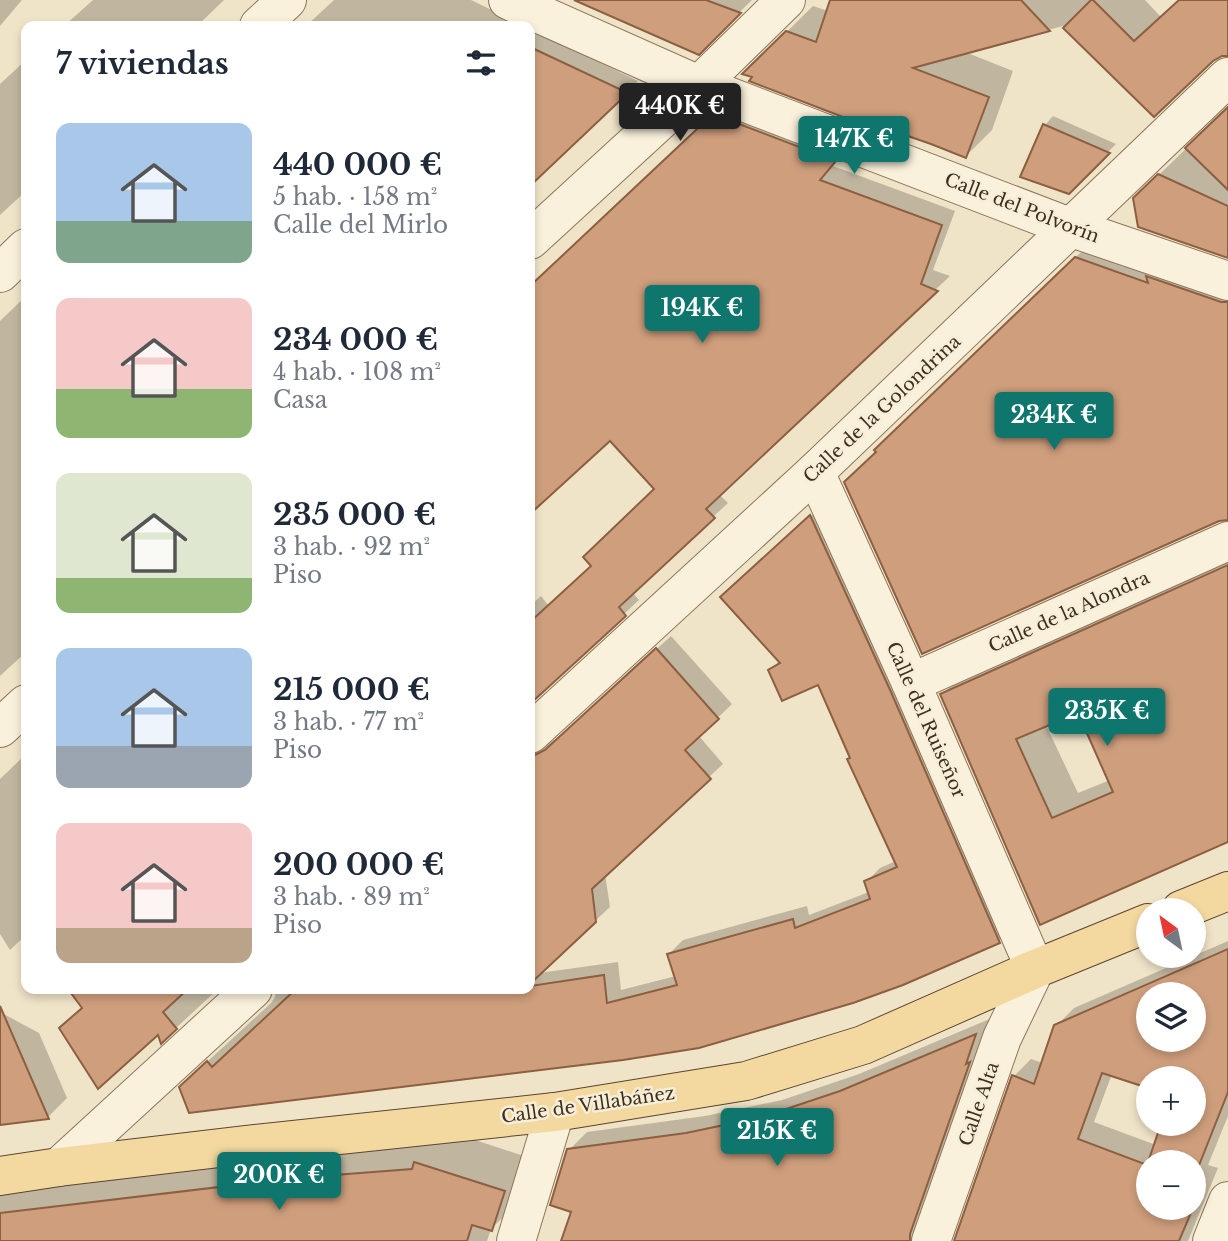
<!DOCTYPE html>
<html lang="es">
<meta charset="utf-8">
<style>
body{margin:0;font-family:"Libre Baskerville",serif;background:#f6f6f7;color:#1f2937;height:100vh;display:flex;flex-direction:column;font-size:26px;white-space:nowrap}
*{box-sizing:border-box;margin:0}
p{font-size:23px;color:#747a83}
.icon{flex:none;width:38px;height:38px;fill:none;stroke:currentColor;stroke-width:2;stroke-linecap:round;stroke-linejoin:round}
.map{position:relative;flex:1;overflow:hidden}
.sheet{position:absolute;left:21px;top:21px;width:514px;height:973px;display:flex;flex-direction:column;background:#fff;border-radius:14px;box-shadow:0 4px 10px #0003}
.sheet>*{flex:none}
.needle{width:46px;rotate:327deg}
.buttons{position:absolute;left:1136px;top:898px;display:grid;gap:14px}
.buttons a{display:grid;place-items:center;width:70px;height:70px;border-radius:50%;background:#fff;box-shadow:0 4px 10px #0003;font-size:35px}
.price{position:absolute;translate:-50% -60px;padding:0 16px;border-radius:7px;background:#0f766e;color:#fff;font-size:23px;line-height:46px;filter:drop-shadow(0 2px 4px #0008)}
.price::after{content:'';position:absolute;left:50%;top:42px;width:21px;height:16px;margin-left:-10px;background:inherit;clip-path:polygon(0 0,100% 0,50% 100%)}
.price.current{background:#222;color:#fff}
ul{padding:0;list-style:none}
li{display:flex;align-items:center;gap:21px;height:175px;padding:0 35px}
li span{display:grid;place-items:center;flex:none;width:196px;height:140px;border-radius:14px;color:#555}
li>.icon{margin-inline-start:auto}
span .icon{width:84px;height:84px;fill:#fffc;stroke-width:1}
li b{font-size:30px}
h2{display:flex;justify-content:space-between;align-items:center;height:84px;padding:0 35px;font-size:30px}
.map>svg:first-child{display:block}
</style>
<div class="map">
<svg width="1228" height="1241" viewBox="0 0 1228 1241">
<rect width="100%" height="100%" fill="#f0e4c8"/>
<g fill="#0003" fill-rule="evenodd">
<polygon points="0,0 22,0 0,26"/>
<polygon points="93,0 224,0 197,26 64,26"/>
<polygon points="334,0 471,0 525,26 306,26"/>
<polygon points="578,0 752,0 698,53"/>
<polygon points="831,0 1145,0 1161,17 1179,0 1228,0 1228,54 1222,54 1212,60 1154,115 1063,26 965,52 1013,71 992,130 966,156 745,73 813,6 828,11"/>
<polygon points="530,29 638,81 530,183"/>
<polygon points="26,60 26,191 0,215 0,84"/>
<polygon points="729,101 848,147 833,166 955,211 933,270 950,276 719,494 728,503 632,592 639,600 530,702 530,606 541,596 549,606 593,565 656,488 530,288"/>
<polygon points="1228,108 1228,256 1135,198"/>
<polygon points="1053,116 1116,144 1068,192 1023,176 1045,125"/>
<polygon points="1102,232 1228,270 1228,518 878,451 902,424"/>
<polygon points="26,296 26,652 0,676 0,321"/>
<polygon points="825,503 1013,927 999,941 195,1073 271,1003 275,997 276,989 530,989 530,737 550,742 560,737 671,636 732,704 699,736 723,764 605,874 610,907 539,973 618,962 621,990 676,976 669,954 683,940 807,906 809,915 869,892 866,882 880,868 896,861 819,683 770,670 780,660 736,584"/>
<path d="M1228,552V841L1041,923L942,695L968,669ZM1079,711L1110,780L1078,793L1046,725Z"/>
<polygon points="26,754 26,935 10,950 0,934 0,779"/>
<path d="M1228,941V1116L1208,1165L1218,1168L1188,1241H956L1014,1076L1031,1059L1043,1063L1056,1026L1074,1008ZM1148,994H1194V1040H1148ZM1112,1074L1148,1086V1078H1194V1124H1163L1156,1145L1094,1122ZM1148,1162H1194V1208H1148Z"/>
<polygon points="70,989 218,989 162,1041 158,1032 61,1028 83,1007"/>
<polygon points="0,1012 39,1033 67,1098 48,1117 0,1124"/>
<polygon points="992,1018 937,1241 563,1241 572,1211 569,1150 587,1132 705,1116 782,1100 859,1074"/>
<polygon points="448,1131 536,1160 524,1197 491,1229 487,1241 0,1241 0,1192"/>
</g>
<g fill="#cf9f7d" stroke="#8d5f41" stroke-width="2" fill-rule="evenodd">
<polygon points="574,0 706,0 741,13 699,55"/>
<polygon points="830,0 1021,0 1050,31 913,68 989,97 966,158 931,144 867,122 864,125 749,81 752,77 742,74 786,31 816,42"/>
<polygon points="1091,0 1093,0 1134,41 1179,0 1228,0 1228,56 1222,56 1213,61 1154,117 1063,28"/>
<polygon points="530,47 628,93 530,186"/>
<polygon points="1228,107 1228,190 1185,148"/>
<polygon points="713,114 836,161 820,180 942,225 921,284 938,291 706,509 715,518 619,607 626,616 530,704 530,622 591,566 583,557 654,489 610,441 530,514 530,286"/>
<polygon points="1043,124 1110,153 1069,194 1020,177"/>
<polygon points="1158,174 1228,206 1228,258 1138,227 1133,198"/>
<polygon points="1075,257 1148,283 1146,276 1221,302 1228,302 1228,520 1219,521 922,654 844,482 876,452 874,450"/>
<polygon points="810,515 891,692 1000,943 903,985 853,1003 699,1048 623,1060 189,1113 179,1087 207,1061 212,1067 296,989 530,989 530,986 604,975 607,1003 677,985 667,954 793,919 795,928 870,899 864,881 897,867 847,759 850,758 818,685 782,701 768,670 780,663 720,597"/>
<path d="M1228,565V842L1040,925L940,694ZM1078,713L1113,792L1052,818L1016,739Z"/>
<polygon points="656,648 719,719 685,750 711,779 592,889 596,922 530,984 530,755 535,755 545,750"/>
<path d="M1228,949V1092L1194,1178V1162H1148V1208H1193L1179,1241H954L1012,1075L1034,1084L1054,1025ZM1148,994H1194V1040H1148ZM1102,1073L1148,1088V1078H1194V1124H1161L1147,1165L1078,1139Z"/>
<polygon points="68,989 188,989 163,1012 177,1029 161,1044 158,1035 98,1089 59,1028 82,1008"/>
<polygon points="0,1006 49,1119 0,1125"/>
<polygon points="976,1034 966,1064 970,1062 910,1234 910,1241 561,1241 571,1212 550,1205 567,1149 686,1133 762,1117 840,1091"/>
<polygon points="414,1162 505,1191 492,1231 472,1225 467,1241 0,1241 0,1213 295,1178 412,1169"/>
</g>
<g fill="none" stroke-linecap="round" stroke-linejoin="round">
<defs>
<g id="street">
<polyline points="508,0 699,85 1072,228 1228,281"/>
<polyline points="259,26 287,0"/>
<polyline points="530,240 699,85 786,0"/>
<polyline points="0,273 26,248"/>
<polyline points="815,472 911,683 1035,969 1002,1038 931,1241"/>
<polyline points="911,683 1228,541"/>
<polyline points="0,728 26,704"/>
<polyline points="530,734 815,472 1228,77"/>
<polyline points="59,1167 253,989"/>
<polyline points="516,1241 555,1112"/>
<polyline points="1212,1241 1228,1201"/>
</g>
<g id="primary">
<polyline points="1181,910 1228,891"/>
<polyline points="0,1176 59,1167 245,1145 555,1112 746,1081 863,1045 1035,969 1148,923"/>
</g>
</defs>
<use href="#street" stroke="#8d765c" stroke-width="40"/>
<use href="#primary" stroke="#5b4430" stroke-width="40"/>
<use href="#street" stroke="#faf1dc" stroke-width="38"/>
<use href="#primary" stroke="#f3d9a0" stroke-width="38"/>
</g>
<g text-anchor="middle" stroke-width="5" stroke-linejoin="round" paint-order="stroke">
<g font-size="18" fill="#3d2e20" stroke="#f7eed8">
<text transform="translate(1022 208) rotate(21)" y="6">Calle del Polvorín</text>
<text transform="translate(882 409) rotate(-43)" y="6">Calle de la Golondrina</text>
<text transform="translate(1069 612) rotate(-24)" y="6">Calle de la Alondra</text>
<text transform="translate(926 720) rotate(66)" y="6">Calle del Ruiseñor</text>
<text transform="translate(979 1104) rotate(-71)" y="6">Calle Alta</text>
<text transform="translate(588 1105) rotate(-8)" y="6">Calle de Villabáñez</text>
</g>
</g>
</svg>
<div class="buttons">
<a><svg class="needle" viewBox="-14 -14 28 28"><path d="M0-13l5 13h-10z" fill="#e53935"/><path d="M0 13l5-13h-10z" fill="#747a83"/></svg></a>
<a><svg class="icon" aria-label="layers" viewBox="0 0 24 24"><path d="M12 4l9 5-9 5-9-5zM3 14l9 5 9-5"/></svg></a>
<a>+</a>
<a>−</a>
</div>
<b class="price current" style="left:680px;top:143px">440K €</b>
<b class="price" style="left:854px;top:176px">147K €</b>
<b class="price" style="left:702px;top:345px">194K €</b>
<b class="price" style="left:1054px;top:452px">234K €</b>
<b class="price" style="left:1107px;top:748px">235K €</b>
<b class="price" style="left:777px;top:1168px">215K €</b>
<b class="price" style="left:279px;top:1212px">200K €</b>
<section class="sheet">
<h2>7 viviendas<svg class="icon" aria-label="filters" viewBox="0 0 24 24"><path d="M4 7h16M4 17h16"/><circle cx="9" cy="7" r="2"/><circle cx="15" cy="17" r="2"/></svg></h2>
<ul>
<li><span style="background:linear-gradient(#a9c7e8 70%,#7fa58c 0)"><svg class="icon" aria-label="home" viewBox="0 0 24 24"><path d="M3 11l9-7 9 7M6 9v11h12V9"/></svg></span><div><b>440 000 €</b><p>5 hab. · 158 m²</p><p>Calle del Mirlo</p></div></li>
<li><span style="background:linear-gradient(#f6c9c9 65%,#8fb573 0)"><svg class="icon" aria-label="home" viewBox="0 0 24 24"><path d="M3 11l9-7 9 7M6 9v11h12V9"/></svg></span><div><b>234 000 €</b><p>4 hab. · 108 m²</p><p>Casa</p></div></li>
<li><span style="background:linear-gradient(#dfe7d0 75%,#8fb573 0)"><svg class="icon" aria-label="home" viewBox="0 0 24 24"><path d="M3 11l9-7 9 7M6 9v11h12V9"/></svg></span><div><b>235 000 €</b><p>3 hab. · 92 m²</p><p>Piso</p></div></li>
<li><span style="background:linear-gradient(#a9c7e8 70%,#9aa5b1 0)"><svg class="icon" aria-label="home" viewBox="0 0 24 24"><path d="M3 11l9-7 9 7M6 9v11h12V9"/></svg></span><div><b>215 000 €</b><p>3 hab. · 77 m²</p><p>Piso</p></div></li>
<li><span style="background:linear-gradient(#f6c9c9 75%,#b9a48a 0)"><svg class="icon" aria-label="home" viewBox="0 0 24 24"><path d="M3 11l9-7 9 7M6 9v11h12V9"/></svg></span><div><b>200 000 €</b><p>3 hab. · 89 m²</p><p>Piso</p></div></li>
</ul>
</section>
</div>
